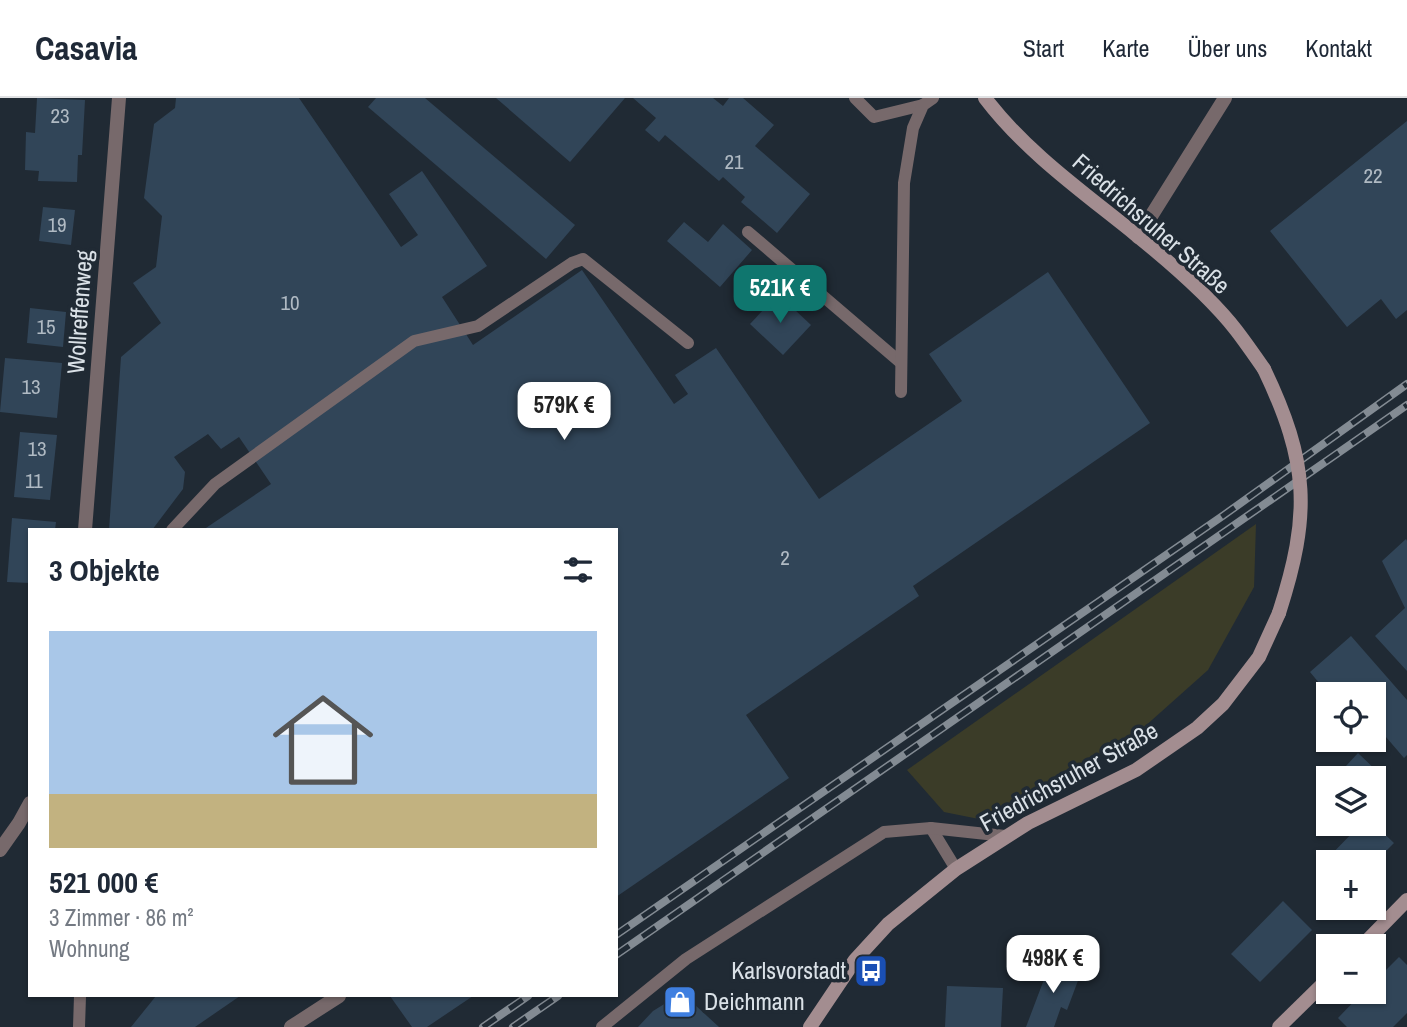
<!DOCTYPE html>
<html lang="de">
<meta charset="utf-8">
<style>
body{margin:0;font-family:"Archivo Narrow",sans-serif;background:#f6f6f7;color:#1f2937;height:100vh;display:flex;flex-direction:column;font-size:26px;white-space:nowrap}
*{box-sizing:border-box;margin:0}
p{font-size:23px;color:#747a83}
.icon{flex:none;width:38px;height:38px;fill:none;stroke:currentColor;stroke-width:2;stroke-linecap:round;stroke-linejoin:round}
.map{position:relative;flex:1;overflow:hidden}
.sheet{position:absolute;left:28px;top:430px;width:590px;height:469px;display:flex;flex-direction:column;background:#fff;border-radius:0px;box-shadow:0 2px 5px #0004}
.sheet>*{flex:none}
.controls{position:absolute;left:1316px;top:584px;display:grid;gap:14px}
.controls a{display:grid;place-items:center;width:70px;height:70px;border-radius:0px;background:#fff;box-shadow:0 2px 5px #0004;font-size:35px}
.price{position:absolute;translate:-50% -60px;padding:0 16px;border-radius:14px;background:#fff;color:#222;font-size:23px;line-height:46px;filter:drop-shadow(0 2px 4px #0008)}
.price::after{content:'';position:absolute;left:50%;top:42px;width:21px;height:16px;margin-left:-10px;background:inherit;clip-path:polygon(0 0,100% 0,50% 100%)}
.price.selected{background:#0f766e;color:#fff}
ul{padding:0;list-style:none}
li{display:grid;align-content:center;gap:14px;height:371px;padding:0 21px}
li+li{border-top:2px solid #e0e1e3}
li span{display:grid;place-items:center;height:217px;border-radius:0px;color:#555}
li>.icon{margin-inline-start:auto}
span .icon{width:126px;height:126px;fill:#fffc;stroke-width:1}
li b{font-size:30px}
h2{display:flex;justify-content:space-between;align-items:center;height:84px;padding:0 21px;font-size:30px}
header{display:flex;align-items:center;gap:42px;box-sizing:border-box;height:98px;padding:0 35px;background:#fff;border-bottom:2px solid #e0e1e3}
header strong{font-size:33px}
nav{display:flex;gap:38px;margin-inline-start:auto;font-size:24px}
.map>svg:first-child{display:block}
</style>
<header>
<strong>Casavia</strong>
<nav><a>Start</a><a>Karte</a><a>Über uns</a><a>Kontakt</a></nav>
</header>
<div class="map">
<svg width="1407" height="929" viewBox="0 0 1407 929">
<rect width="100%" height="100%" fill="#202a34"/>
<polygon fill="#3b3c28" points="1256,426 1254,489 1208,572 1143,630 1063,685 994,724 944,714 907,672"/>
<g fill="#314558">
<polygon points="37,0 85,2 82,57 78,57 77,84 38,83 39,73 25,72 26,34 35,35"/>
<polygon points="176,0 299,0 401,149 418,137 389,96 422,73 487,168 442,199 473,247 582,172 674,306 688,296 675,277 716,250 819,401 962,303 929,256 1048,174 1150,325 913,488 919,498 746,617 789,680 616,799 616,432 203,432 271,386 239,339 221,351 208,336 174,359 185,374 183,391 152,432 109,432 121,259 161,225 133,185 156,169 162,118 144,100 154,26 175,10"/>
<polygon points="376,0 425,0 575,127 546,161 368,9"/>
<polygon points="496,0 625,0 570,64"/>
<polygon points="633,0 713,0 723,8 729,0 743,0 774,27 755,48 810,96 777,135 741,104 745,99 723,79 719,83 665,37 659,44 645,32 656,20"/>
<polygon points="1407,23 1407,212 1396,221 1381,201 1347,229 1270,133"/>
<polygon points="43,109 75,112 71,147 39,143"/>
<polygon points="684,124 708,144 723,126 752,152 720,189 667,143"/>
<polygon points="778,196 811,227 783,257 750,226"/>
<polygon points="30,210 66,214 63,249 27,245"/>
<polygon points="5,260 62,265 57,320 0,314"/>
<polygon points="20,334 57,337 50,402 14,399"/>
<polygon points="12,420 56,424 55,432 30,432 30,485 7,484"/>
<polygon points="1406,441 1407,443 1407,573 1375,538 1405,510 1382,463"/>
<polygon points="1351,538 1407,602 1407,657 1404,660 1374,625 1374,597 1329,597 1310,574"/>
<polygon points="1358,655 1381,677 1374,684 1374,681 1334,681"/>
<polygon points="1361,726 1374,726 1394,745 1374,765 1328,765 1328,770 1323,765"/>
<polygon points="1283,803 1312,832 1260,884 1231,856"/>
<polygon points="1054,855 1067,860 1062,874 1079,880 1067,912 1061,909 1054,929 1026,929"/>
<polygon points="1399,859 1407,867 1407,915 1393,929 1347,929 1338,920 1363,894 1374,894 1374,884"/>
<polygon points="947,888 1003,890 1001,929 945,929"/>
<polygon points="682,895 719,929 638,929 653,913"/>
<polygon points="156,898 240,898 195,929 131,929"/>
<polygon points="390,898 473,898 427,929 412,929"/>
</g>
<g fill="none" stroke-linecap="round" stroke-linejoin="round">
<g stroke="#77696b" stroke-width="12">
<polyline points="855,0 874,19 923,7"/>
<polyline points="748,134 900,264"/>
<polyline points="901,294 904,85 913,30 923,7 933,0"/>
<polyline points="172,432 215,386 414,243 478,228 572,165 583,161 688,245"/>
<polyline points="931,730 956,771"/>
<polyline points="79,929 80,898"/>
<polyline points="602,929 686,861 884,734 931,730 1005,738"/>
</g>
<g stroke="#77696b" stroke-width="14">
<polyline points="1138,139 1225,0"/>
<polyline points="85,432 119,0"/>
<polyline points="0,752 19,725 30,705"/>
<polyline points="291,929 339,898"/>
</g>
<g stroke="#a38d90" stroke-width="14">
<path d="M985,0C1026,54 1083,94 1135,136C1166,161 1212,201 1236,232C1246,245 1255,258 1264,271"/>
<polyline points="1361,849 1407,802"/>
<polyline points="810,929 855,862 888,826 956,771 1028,725 1136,672 1197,630 1223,606 1259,559 1279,515"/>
<polyline points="1279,929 1328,881"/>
</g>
<defs>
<g id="rail">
<polyline points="616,837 1224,417 1407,286"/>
<polyline points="616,857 1407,307"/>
<polyline points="483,929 528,898"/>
<polyline points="513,929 558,898"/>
</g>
</defs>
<use href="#rail" stroke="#838b93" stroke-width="8"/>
<use href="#rail" stroke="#202a34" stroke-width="5" stroke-dasharray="16" stroke-linecap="butt"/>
<path stroke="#a38d90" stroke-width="14" d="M1264,271C1309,365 1311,416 1279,515"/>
</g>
<defs>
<symbol id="bus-square" viewBox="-11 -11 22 22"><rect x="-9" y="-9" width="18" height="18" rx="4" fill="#1a4fb4" stroke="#202a34"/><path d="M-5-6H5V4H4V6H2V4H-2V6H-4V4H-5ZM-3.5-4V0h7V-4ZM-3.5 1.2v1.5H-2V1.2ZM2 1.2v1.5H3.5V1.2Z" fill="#fff"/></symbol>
<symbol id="shop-square" viewBox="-11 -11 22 22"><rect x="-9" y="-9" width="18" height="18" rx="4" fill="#3f7fe0" stroke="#202a34"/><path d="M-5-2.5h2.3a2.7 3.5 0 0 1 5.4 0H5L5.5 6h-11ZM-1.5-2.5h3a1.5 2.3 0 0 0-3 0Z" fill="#fff"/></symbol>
</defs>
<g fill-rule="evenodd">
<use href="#bus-square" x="852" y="854" width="38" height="38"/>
<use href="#shop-square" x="661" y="885" width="38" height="38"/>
</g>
<g text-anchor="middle" stroke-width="7" stroke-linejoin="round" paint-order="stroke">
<g font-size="21" fill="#b0bac3">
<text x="60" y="25">23</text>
<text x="734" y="71">21</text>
<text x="1373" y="85">22</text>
<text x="57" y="134">19</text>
<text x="290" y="212">10</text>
<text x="46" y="236">15</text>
<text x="31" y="296">13</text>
<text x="37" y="358">13</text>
<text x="34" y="390">11</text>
<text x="785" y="467">2</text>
</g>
<g font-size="24" fill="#dae1e7" stroke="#202a34">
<text transform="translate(1151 126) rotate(41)" y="8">Friedrichsruher Straße</text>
<text transform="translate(80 214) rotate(-86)" y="8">Wollreffenweg</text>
<text transform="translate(1069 679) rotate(-29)" y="8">Friedrichsruher Straße</text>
</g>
<g font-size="24" fill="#dae1e7" stroke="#202a34" text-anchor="end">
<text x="846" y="881">Karlsvorstadt</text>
<text x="704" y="912" text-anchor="start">Deichmann</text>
</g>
</g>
</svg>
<div class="controls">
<a><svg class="icon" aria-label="locate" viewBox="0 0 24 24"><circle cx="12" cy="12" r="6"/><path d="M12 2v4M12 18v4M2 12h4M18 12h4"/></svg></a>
<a><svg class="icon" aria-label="layers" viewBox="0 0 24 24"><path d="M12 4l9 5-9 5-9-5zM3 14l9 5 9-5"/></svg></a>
<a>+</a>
<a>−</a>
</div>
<b class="price selected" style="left:780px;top:227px">521K €</b>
<b class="price" style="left:564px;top:344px">579K €</b>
<b class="price" style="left:1053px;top:897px">498K €</b>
<section class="sheet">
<h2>3 Objekte<svg class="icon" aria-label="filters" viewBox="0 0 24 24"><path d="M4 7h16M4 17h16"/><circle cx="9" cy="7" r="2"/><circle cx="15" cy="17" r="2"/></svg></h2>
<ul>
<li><span style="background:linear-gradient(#a9c7e8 75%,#c2b280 0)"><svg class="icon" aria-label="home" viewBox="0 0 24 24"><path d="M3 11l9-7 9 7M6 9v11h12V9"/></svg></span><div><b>521 000 €</b><p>3 Zimmer · 86 m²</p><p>Wohnung</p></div></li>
</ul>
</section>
</div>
